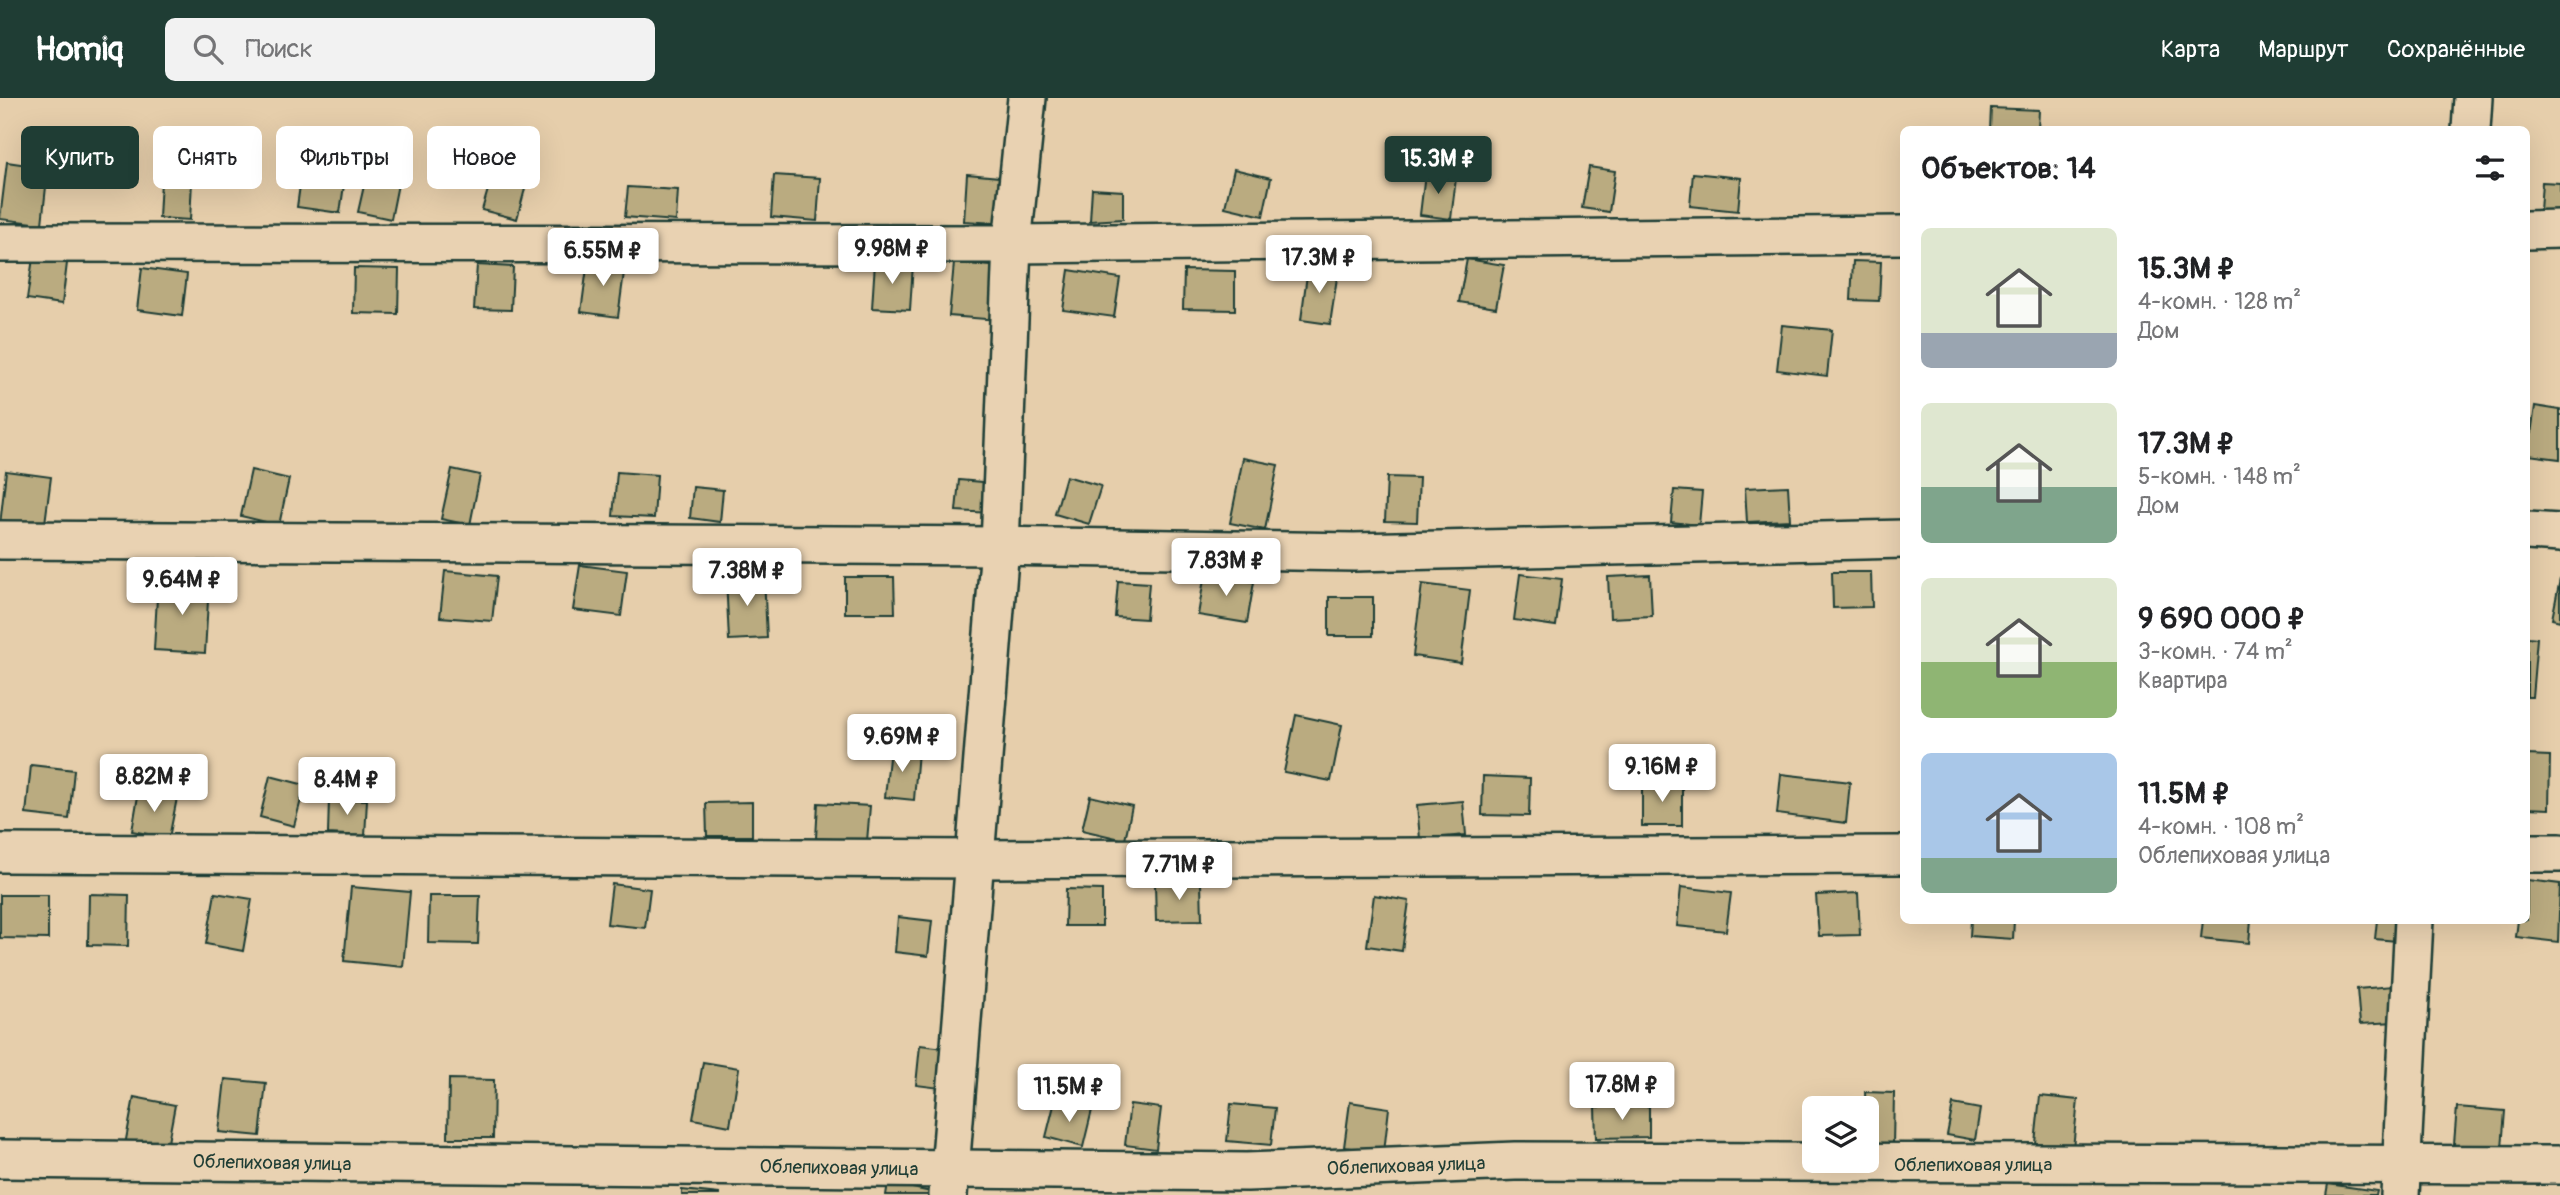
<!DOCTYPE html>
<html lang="ru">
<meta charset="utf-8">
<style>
body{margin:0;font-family:Pangolin,sans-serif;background:#f2f2f2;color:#202124;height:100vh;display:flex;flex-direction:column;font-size:26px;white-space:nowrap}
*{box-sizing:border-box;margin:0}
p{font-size:23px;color:#757577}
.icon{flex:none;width:38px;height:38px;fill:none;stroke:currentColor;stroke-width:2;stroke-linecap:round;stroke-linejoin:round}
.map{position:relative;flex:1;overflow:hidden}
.details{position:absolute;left:1900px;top:28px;width:630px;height:798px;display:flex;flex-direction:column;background:#fff;border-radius:10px;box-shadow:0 7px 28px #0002}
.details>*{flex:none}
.guide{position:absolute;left:21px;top:28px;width:665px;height:63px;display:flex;gap:14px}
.tools{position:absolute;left:1802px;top:998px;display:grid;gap:14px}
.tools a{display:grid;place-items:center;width:77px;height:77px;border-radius:10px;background:#fff;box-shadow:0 7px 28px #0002;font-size:35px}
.price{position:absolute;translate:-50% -60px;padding:0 16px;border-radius:7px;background:#fff;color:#222;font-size:23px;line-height:46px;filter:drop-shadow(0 2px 4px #0008)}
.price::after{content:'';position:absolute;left:50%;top:42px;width:21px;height:16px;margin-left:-10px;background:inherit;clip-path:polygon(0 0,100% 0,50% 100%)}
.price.current{background:#1f3d34;color:#fff}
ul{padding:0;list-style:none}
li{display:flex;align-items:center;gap:21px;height:175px;padding:0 21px}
li span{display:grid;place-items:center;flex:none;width:196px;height:140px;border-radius:10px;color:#555}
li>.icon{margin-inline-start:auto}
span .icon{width:84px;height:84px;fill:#fffc;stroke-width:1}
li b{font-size:30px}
h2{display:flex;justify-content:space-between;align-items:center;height:84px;padding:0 21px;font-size:30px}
.chip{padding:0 24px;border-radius:10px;background:#fff;box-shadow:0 7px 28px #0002;font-size:24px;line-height:63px}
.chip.current{background:#1f3d34;color:#fff}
header{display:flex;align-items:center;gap:42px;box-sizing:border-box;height:98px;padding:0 35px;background:#1f3d34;color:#fff}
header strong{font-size:33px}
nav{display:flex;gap:38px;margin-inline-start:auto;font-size:24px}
.search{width:490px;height:63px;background:#f2f2f2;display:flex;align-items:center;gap:18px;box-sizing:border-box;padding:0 24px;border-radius:10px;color:#757577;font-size:26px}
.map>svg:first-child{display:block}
</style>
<header>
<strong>Homiq</strong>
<div class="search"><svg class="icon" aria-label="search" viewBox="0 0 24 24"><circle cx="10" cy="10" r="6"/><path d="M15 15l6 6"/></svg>Поиск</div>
<nav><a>Карта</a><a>Маршрут</a><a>Сохранённые</a></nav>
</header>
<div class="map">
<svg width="2560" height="1097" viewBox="0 0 2560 1097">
<rect width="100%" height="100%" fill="#e6ceab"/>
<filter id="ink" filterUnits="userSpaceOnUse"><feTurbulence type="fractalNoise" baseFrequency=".0143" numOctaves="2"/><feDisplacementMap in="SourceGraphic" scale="14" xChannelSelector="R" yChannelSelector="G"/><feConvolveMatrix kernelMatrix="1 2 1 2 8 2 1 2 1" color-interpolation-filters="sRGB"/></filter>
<g filter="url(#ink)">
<g fill="#baab80" stroke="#1f3d34" stroke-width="2">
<polygon points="1991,10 2039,12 2038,32 1990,32"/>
<polygon points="7,64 48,70 42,126 0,121"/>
<polygon points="1589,69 1615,73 1609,114 1582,110"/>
<polygon points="1234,71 1271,80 1263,118 1225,109"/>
<polygon points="302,73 345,80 340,115 297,109"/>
<polygon points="1425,75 1456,80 1451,121 1420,117"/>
<polygon points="1693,75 1741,80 1738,113 1690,108"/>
<polygon points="967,76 999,79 996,125 964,123"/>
<polygon points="774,77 820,80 817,123 771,119"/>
<polygon points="492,78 526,87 517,121 482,112"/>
<polygon points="366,79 398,86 391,121 358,114"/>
<polygon points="161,82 192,83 190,122 159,120"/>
<polygon points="2542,84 2560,85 2560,114 2540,113"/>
<polygon points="628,89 678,92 676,123 625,119"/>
<polygon points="1092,91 1123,93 1123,121 1090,123"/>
<polygon points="33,160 67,165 62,206 27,201"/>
<polygon points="1467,161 1504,167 1496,210 1459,204"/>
<polygon points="588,162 625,167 618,219 581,214"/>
<polygon points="1853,163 1881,164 1879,203 1851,202"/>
<polygon points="875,164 913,166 910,212 872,210"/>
<polygon points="954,165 1003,169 998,222 949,218"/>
<polygon points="477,167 513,169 511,212 474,211"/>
<polygon points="1308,169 1338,173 1330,226 1301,222"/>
<polygon points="142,170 187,176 182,218 137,212"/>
<polygon points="354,170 399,171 398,216 353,215"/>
<polygon points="1069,172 1120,180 1114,219 1063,212"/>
<polygon points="1184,172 1235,173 1235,212 1183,211"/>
<polygon points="1782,227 1832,232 1827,278 1777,272"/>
<polygon points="2535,308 2560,312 2560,361 2528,357"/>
<polygon points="1243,360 1278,367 1265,432 1230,425"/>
<polygon points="452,371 480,377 470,427 441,421"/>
<polygon points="251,372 289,381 279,427 241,418"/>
<polygon points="6,373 51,379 44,433 0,427"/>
<polygon points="617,374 657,377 654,420 613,418"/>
<polygon points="1066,378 1101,388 1089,426 1055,416"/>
<polygon points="1387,379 1419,380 1417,424 1385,423"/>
<polygon points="959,382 993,385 991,415 956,413"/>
<polygon points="1788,388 1790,422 1747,424 1745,390"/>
<polygon points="693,389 723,392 720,424 690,420"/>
<polygon points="1674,392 1702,394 1699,427 1671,424"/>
<polygon points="580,467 627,473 621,518 573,512"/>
<polygon points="445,473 497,478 492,523 440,519"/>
<polygon points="1832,474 1871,474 1872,509 1833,510"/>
<polygon points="1205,475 1254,484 1247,525 1198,517"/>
<polygon points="1520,476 1562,481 1556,528 1514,522"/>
<polygon points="1650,477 1652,518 1610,520 1608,479"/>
<polygon points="764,478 767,540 729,542 726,480"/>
<polygon points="845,479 894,479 895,515 845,515"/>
<polygon points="2560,481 2560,523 2552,521"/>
<polygon points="158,482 209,485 205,555 154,552"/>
<polygon points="1118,483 1149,485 1146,521 1115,519"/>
<polygon points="1422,486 1470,492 1461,565 1413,558"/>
<rect x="1329" y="499" width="44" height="39"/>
<polygon points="2527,539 2537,540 2532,599 2527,599"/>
<polygon points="1296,617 1342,627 1331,683 1284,674"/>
<polygon points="890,650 918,653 914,702 885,699"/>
<polygon points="2527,657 2550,658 2549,711 2527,710"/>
<polygon points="31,667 74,672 69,721 26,716"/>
<polygon points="1781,676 1850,684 1846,725 1777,716"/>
<polygon points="270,678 305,687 294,728 260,719"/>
<polygon points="1483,678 1530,680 1529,718 1482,717"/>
<rect x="1642" y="685" width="40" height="43"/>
<polygon points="139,692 177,700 169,740 132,733"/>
<polygon points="1090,698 1132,708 1125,742 1082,732"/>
<polygon points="329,701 367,702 365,738 328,736"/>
<polygon points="1463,703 1466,737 1420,741 1417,707"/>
<polygon points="752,704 752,738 707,738 706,705"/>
<polygon points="818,705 870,708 867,743 816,740"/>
<polygon points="2527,782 2560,786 2558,844 2516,839 2518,822 2527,822"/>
<polygon points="1201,785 1202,822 1156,823 1155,786"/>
<polygon points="612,786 650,791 645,830 607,826"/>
<polygon points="351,789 410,794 403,869 344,863"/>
<polygon points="1681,789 1731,795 1726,833 1677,828"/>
<polygon points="1066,791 1102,792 1102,828 1065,828"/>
<polygon points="215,795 252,801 243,853 206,846"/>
<polygon points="1858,795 1860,837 1819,838 1816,797"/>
<polygon points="89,796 129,797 128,848 88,847"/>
<polygon points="0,797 48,797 48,841 0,840"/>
<polygon points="1374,797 1409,803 1402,853 1367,848"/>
<polygon points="429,798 480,798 478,846 428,845"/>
<polygon points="898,819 932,823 928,858 895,854"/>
<polygon points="1971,822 2014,822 2013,841 1970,838"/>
<polygon points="2203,822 2251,822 2249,845 2201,840"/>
<polygon points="2377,822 2410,822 2408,844 2375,841"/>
<polygon points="2393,888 2395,924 2360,926 2357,891"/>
<polygon points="920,947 945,950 940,990 916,987"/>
<polygon points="703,964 739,970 730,1028 693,1021"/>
<polygon points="225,981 266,985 260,1038 219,1034"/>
<polygon points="449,981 494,982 493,1040 448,1040"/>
<polygon points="1865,994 1894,995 1893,1048 1867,1047"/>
<polygon points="2040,998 2078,1002 2073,1050 2035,1045"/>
<polygon points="134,999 175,1007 166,1055 125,1047"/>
<polygon points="1055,1003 1092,1012 1083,1049 1046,1039"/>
<polygon points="1350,1004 1389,1010 1384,1054 1344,1049"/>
<polygon points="1130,1006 1161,1010 1156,1051 1125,1047"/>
<polygon points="1231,1006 1275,1010 1271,1047 1227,1043"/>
<polygon points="1953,1006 1980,1011 1975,1042 1947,1037"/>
<polygon points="1649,1008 1649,1039 1596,1040 1595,1009"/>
<polygon points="2457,1009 2505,1013 2501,1062 2453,1058"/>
<polygon points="888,1085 936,1095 935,1097 886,1097"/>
<polygon points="2328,1086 2377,1093 2376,1097 2326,1097"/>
<polygon points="682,1092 719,1096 719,1097 682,1097"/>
</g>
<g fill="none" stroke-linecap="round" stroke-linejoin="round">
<defs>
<g id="street">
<polyline points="2471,32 2473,0"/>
<polyline points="2527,132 2560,131"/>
<polyline points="0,145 1012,146 1904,137"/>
<polyline points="2527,433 2560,435"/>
<polyline points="0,442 1000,448 1354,454 1904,441"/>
<polyline points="0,755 975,761 1904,757"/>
<polyline points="2527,755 2560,755"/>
<polyline points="0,1061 1247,1074 1515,1063 2560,1067"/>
<polyline points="948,1097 1000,448 1012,146 1027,0"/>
<polyline points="2400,1097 2414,822"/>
</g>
</defs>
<use href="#street" stroke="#1f3d34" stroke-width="42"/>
<use href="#street" stroke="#e9d2b2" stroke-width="37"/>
</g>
</g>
<g text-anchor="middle" stroke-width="5" stroke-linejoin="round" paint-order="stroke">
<g font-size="19" fill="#1f3d34" stroke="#e9d2b2">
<text transform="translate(272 1064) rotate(1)" y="7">Облепиховая улица</text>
<text x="1973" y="1073">Облепиховая улица</text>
<text transform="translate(1406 1067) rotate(-2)" y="7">Облепиховая улица</text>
<text transform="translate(839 1069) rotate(1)" y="7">Облепиховая улица</text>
</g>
</g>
</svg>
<div class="tools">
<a><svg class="icon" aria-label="layers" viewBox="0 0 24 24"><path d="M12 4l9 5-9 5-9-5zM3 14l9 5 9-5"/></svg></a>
</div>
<b class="price current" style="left:1438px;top:98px">15.3M ₽</b>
<b class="price" style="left:892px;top:188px">9.98M ₽</b>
<b class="price" style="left:603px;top:190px">6.55M ₽</b>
<b class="price" style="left:1319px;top:197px">17.3M ₽</b>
<b class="price" style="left:1226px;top:500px">7.83M ₽</b>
<b class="price" style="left:747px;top:510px">7.38M ₽</b>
<b class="price" style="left:182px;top:519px">9.64M ₽</b>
<b class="price" style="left:902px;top:676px">9.69M ₽</b>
<b class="price" style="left:1662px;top:706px">9.16M ₽</b>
<b class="price" style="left:154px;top:716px">8.82M ₽</b>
<b class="price" style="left:347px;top:719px">8.4M ₽</b>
<b class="price" style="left:1179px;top:804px">7.71M ₽</b>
<b class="price" style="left:1622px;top:1024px">17.8M ₽</b>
<b class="price" style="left:1069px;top:1026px">11.5M ₽</b>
<div class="guide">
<a class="chip current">Купить</a>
<a class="chip">Снять</a>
<a class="chip">Фильтры</a>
<a class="chip">Новое</a>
</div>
<section class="details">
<h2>Объектов: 14<svg class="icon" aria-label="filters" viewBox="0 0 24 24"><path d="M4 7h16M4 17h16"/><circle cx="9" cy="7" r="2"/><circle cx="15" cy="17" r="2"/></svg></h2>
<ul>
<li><span style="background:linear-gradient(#dfe7d0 75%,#9aa5b1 0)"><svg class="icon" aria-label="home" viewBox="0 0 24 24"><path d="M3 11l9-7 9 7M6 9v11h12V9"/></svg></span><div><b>15.3M ₽</b><p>4-комн. · 128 m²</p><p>Дом</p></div></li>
<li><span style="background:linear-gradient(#dfe7d0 60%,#7fa58c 0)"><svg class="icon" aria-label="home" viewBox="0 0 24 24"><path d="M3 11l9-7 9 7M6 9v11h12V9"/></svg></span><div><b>17.3M ₽</b><p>5-комн. · 148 m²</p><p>Дом</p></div></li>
<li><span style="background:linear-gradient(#dfe7d0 60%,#8fb573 0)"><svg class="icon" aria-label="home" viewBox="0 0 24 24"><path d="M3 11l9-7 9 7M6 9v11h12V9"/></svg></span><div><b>9 690 000 ₽</b><p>3-комн. · 74 m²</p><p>Квартира</p></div></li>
<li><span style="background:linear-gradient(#a9c7e8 75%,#7fa58c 0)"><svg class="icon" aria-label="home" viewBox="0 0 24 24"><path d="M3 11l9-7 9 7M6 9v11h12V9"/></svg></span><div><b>11.5M ₽</b><p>4-комн. · 108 m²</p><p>Облепиховая улица</p></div></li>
</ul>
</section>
</div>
